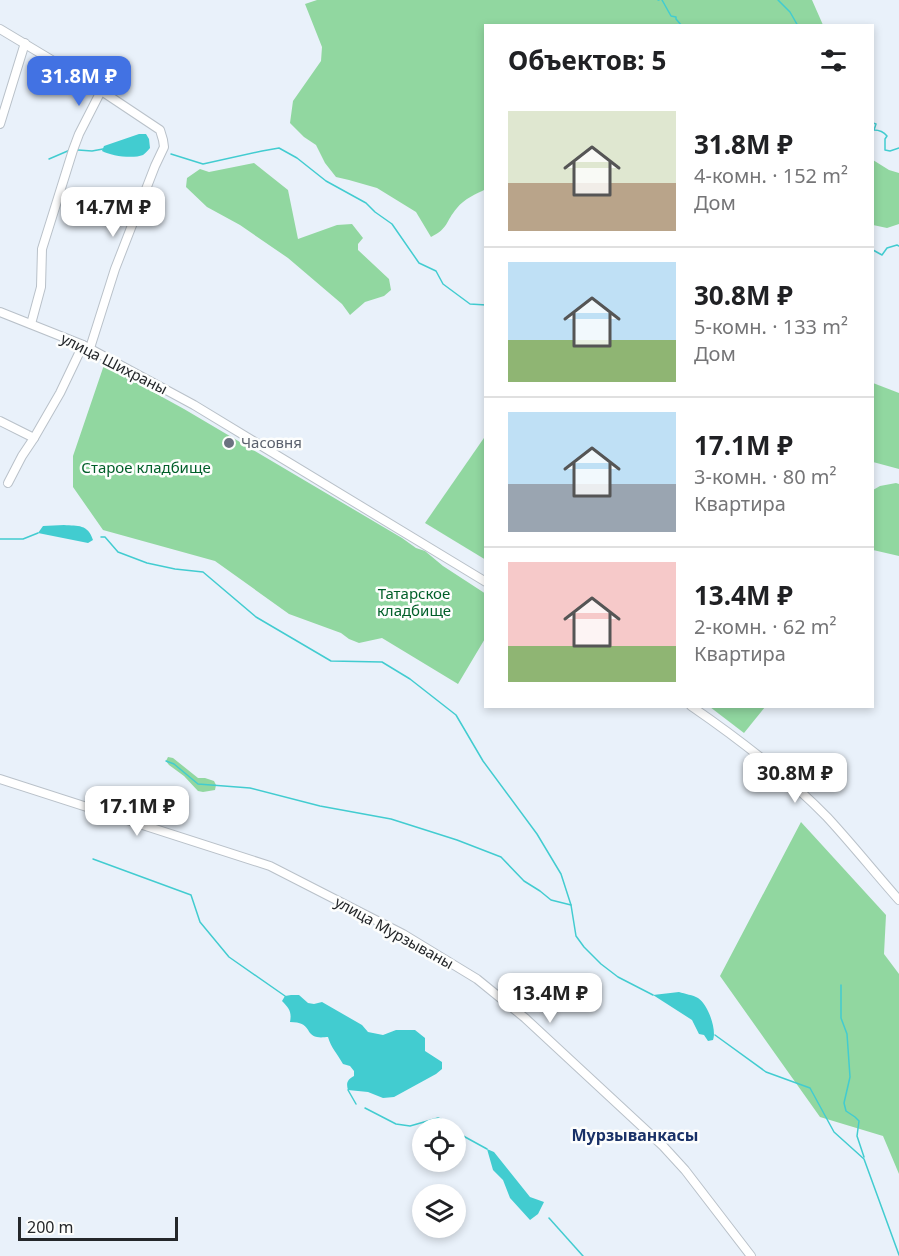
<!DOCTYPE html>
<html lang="ru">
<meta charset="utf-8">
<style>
body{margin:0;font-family:"Noto Sans",sans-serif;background:#f6f6f6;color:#202124;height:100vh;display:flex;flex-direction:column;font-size:22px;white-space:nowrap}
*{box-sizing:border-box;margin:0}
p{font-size:20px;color:#757577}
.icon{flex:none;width:33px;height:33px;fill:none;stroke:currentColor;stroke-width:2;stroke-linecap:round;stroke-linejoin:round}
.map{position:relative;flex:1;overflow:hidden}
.panel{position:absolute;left:484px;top:24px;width:390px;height:684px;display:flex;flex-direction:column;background:#fff;border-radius:0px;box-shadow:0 3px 9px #0003}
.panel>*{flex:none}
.fabs{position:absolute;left:412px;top:1118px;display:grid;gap:12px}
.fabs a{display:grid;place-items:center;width:54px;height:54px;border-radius:50%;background:#fff;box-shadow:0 3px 9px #0003;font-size:30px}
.scale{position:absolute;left:18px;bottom:15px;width:160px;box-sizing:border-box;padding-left:6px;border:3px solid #24272a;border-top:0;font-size:16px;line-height:21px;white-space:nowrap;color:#24272a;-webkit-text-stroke:4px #fdfefd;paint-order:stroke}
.price{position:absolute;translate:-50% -51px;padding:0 14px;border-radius:12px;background:#fff;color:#222;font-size:20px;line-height:39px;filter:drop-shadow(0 2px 3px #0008)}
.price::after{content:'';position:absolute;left:50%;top:36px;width:18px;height:14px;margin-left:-9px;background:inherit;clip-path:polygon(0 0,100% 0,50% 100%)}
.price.on{background:#4272e3;color:#fff}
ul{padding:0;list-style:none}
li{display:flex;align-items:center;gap:18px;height:150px;padding:0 24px}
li+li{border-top:2px solid #e0e0e0}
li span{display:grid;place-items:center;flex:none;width:168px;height:120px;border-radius:0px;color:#555}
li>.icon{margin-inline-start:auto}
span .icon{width:72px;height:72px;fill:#fffc;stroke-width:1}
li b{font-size:26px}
h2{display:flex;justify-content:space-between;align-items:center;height:72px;padding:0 24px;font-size:26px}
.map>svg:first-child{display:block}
</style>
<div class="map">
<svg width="899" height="1256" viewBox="0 0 899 1256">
<rect width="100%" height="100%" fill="#e9f1fa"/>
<g fill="#91d7a0">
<path d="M317,0H812L823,25L486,26V189C476,194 464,199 457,208C445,222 449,228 431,237L416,212L377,188L349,180L336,177L325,163L316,145L304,137L290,123L293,101L321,61L322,47L305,4Z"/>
<polygon points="873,160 889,170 899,173 899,224 887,228 873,225"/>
<polygon points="254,163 288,190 298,239 337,225 352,224 363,238 358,244 358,250 389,279 391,290 384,296 365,302 350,315 342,304 288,258 240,225 207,207 186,187 187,178 200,169 209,172"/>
<polygon points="104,365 184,409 402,538 416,548 425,551 443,566 486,594 486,637 458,684 382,638 359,643 349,639 341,633 289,614 215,561 103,530 73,487 73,456"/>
<polygon points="873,383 899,393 899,469 873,462"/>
<polygon points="486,435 486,560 425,523"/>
<polygon points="896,483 899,484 899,556 873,550 873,490 880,486"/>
<polygon points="710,707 765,707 744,733"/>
<polygon points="168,757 173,758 198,778 205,778 214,781 216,785 215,790 203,792 198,791 184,776 169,765 166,761"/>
<polygon points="801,822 886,915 884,954 899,974 899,1174 883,1136 820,1117 720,976"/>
</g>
<g fill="#42ccd0">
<path d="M139,134H146L149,139L150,148C148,150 146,153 143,155C133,159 111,156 102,151L104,146Z"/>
<path d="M64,525C78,526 88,524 93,540L88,543L38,533L43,526Z"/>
<path d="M679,992C685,994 693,995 698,998C708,1004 717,1030 713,1040L708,1041L704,1035L699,1034L692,1020L653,995Z"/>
<path d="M291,995H299L308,1003L314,1004L322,1002L362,1025L368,1032L383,1035L396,1030H415L425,1038V1051L442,1062V1069L436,1074L394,1097L383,1098L368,1092L348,1090C346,1083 347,1080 354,1076V1071L350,1066L343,1064C337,1053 331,1048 328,1037C325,1037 321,1038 317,1037C305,1035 312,1022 290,1022C292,1012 289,1008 282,1001L285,996Z"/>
<polygon points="487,1149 494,1152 530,1197 544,1202 538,1214 530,1220 510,1198 503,1180 493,1170"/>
</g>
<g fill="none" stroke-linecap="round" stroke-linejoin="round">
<g stroke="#42ccd0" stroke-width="1.5">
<polyline points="658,0 659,0"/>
<polyline points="662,0 671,16 676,17 676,19 682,26"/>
<polyline points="778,0 790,12 798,26"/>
<path d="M873,123L876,124L874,130C879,130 883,131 887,136L885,139V150L890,151L899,148"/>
<polyline points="78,150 92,151 103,149"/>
<polyline points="171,154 203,164 262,151 279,148 297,158 326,181 366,203 375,212 392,224 419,263 436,271 443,284 470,304 486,305"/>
<polyline points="49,159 70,150"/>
<polyline points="873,250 882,255 887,248 897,245 899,246"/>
<polyline points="101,537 105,537 118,552 147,563 175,569 203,572 256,617 331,661 382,662 410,679 456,715 483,761 537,834 561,874 571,905 576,936 584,947 601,964 618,977 653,995"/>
<polyline points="0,539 23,539 38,533"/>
<polyline points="166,761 174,764 198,784 250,788 320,806 391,819 457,840 501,857 524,881 540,891 551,900 571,905"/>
<polyline points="93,859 191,895 200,922 229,957 285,996"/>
<polyline points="841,985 841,1018 847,1034 850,1077 844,1103 846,1111 855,1117 859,1121 857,1136 864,1157"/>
<polyline points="715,1035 766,1072 810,1088 834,1132 864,1159 899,1255"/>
<polyline points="348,1090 356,1104"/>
<polyline points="365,1108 396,1124 410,1126 438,1118 445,1121 451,1128"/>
<polyline points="456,1132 487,1149"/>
<polyline points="549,1218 583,1256"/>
</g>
<defs>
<g id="minor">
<polyline points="0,29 85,80 160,130 163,140 164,147 155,166 115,269 90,348"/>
<polyline points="0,124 25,43"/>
<polyline points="0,312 83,345 194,405 486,582"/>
<polyline points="31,324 41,287 42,249 73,150 79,134 101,91"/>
<polyline points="0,421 34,438"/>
<polyline points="8,483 22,456 34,438 60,393 83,345"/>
<path d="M691,706C739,739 786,775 827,817C852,844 875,873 899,900"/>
<polyline points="0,779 270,866 403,934 477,979 525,1018 663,1146 685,1170 751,1256"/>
</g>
</defs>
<use href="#minor" stroke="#b9c1c9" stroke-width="10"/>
<use href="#minor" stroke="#fff" stroke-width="8"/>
</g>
<circle fill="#6b7280" stroke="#fdfefd" stroke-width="2" cx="229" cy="443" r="6"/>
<g text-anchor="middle" stroke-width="5" stroke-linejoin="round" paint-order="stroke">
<g font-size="15" fill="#24272a" stroke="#fdfefd">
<text transform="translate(114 364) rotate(27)" y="5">улица Шихраны</text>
<text transform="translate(394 933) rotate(29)" y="5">улица Мурзываны</text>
</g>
<g font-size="15" fill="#5b616d" stroke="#fdfefd" text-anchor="start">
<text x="241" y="448">Часовня</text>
</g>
<g font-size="15" fill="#015f29" stroke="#fdfefd">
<text x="146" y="473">Старое кладбище</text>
<text x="414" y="599">Татарское<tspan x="414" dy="17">кладбище</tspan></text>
</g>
<g font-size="16" font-weight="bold" fill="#193167" stroke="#fdfefd">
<text x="635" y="1141">Мурзыванкасы</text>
</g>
</g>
</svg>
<div class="fabs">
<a><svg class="icon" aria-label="locate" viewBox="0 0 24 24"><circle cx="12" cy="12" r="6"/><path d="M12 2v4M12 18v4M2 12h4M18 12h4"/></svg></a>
<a><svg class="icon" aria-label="layers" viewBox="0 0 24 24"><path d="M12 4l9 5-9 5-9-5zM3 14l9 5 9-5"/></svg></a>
</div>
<div class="scale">200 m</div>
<b class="price on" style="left:79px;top:107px">31.8M ₽</b>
<b class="price" style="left:113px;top:238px">14.7M ₽</b>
<b class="price" style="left:795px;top:804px">30.8M ₽</b>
<b class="price" style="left:137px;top:837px">17.1M ₽</b>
<b class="price" style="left:550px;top:1024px">13.4M ₽</b>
<section class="panel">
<h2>Объектов: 5<svg class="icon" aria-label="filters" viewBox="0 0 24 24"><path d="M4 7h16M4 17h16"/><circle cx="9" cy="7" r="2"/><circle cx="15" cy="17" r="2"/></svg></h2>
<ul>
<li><span style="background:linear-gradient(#dfe7d0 60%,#b9a48a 0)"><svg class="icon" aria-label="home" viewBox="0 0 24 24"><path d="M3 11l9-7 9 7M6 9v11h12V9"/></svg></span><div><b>31.8M ₽</b><p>4-комн. · 152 m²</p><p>Дом</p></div></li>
<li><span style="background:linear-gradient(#bfe0f5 65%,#8fb573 0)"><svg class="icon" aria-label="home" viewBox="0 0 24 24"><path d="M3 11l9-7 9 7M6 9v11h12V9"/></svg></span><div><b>30.8M ₽</b><p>5-комн. · 133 m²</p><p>Дом</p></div></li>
<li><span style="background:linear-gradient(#bfe0f5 60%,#9aa5b1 0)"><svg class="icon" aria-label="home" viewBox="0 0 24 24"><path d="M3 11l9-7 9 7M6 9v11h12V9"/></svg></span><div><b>17.1M ₽</b><p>3-комн. · 80 m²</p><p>Квартира</p></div></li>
<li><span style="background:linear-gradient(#f6c9c9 70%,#8fb573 0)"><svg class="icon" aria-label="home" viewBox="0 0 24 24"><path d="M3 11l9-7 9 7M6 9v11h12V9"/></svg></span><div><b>13.4M ₽</b><p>2-комн. · 62 m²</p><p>Квартира</p></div></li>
</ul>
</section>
</div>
